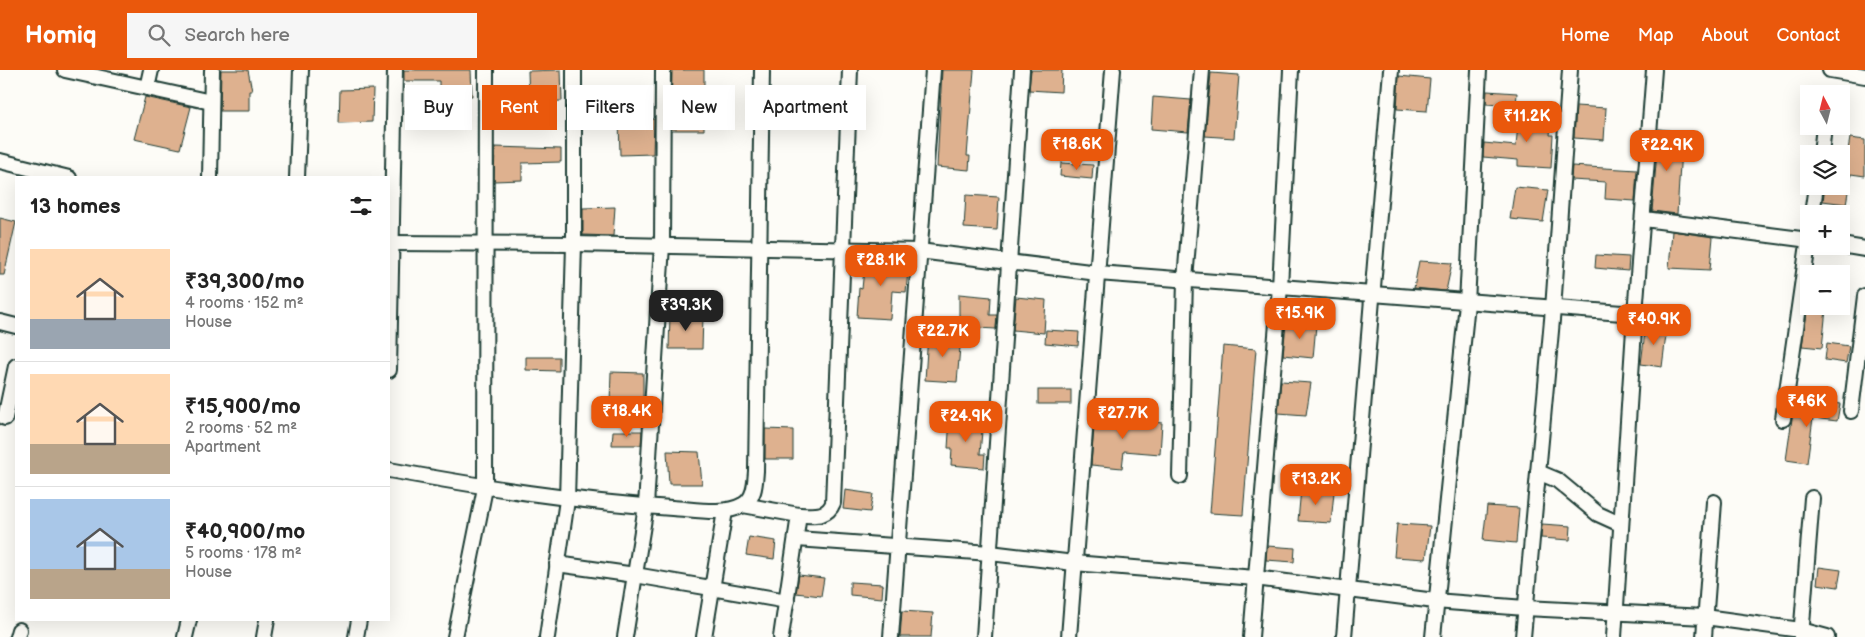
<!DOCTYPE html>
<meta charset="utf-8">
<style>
body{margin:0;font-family:"Balsamiq Sans",sans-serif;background:#f6f6f6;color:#222;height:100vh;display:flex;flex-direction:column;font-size:19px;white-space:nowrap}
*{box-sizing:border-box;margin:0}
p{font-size:16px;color:#767676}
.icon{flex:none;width:28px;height:28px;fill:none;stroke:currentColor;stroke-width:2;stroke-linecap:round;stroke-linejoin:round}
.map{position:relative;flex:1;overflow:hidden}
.panel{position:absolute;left:15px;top:106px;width:375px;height:445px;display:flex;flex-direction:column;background:#fff;border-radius:0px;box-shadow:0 5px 20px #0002}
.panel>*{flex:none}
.top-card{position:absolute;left:405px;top:15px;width:475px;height:45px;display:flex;gap:10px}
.needle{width:32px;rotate:353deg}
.tools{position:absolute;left:1800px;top:15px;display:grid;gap:10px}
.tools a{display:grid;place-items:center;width:50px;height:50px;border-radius:0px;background:#fff;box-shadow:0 5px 20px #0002;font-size:25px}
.price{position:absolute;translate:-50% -42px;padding:0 11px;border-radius:10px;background:#ea580c;color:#fff;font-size:16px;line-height:32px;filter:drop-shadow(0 1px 2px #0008)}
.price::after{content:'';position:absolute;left:50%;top:30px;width:15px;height:11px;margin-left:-8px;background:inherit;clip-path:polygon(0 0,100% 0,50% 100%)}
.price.on{background:#222;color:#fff}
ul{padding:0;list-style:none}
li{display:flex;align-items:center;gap:15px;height:125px;padding:0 15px}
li+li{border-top:1px solid #e0e0e0}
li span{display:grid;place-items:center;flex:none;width:140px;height:100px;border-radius:0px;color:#555}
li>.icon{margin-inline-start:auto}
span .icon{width:60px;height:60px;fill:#fffc;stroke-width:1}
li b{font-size:21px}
h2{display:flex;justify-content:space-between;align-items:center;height:60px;padding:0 15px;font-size:21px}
.chip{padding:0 18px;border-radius:0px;background:#fff;box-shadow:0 5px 20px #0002;font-size:18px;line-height:45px}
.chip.on{background:#ea580c;color:#fff}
header{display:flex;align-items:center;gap:30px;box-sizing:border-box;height:70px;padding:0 25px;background:#ea580c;color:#fff}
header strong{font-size:24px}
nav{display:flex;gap:28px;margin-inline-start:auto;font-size:18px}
.search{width:350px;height:45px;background:#f6f6f6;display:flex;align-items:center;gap:12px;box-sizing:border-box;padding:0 18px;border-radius:0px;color:#767676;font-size:19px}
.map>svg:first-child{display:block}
</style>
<header>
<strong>Homiq</strong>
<div class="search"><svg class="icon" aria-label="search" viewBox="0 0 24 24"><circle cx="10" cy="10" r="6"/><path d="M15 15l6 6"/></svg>Search here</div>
<nav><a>Home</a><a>Map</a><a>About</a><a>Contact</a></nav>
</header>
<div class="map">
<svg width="1865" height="567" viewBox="0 0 1865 567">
<rect width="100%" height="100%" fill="#fdfcf7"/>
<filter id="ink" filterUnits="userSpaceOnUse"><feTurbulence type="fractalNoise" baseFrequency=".02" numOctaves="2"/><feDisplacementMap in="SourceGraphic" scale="10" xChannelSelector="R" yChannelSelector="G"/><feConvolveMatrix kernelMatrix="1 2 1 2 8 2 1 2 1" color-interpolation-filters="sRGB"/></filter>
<g filter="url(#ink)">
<g fill="#deb18f" stroke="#1f3d34">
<polygon points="221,0 248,0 252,21 249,21 249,41 220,41"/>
<polygon points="404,0 471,0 472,26 439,26 439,11 404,11"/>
<polygon points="561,0 562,31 529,32 528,1"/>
<polygon points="672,0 704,0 704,60 671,60"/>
<polygon points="942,0 974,0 967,86 970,86 969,100 937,97"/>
<polygon points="1031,0 1062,0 1061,22 1029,20"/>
<polygon points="1211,3 1239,5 1234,68 1205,66"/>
<polygon points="1399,6 1430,9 1427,41 1397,39"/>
<polygon points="373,19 372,52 339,53 340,20"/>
<polygon points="1487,21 1517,23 1516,36 1486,34"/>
<polygon points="145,27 191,37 180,79 134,69"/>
<polygon points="1153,27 1191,30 1188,62 1151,59"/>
<polygon points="1576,36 1606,38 1604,70 1574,68"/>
<polygon points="1519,43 1552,45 1550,65 1553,65 1551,98 1518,96 1518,90 1483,87 1484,73 1516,76"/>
<polygon points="654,49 653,84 620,85 619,50"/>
<polygon points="1659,59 1682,62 1677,144 1652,141"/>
<polygon points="1850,68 1865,70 1865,106 1851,104 1846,134 1823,131 1825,116 1841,116 1841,86 1847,86"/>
<polygon points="495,77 561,79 561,92 522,93 522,110 494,111"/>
<polygon points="1061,93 1093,95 1092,109 1060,106"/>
<polygon points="1572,96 1637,100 1635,131 1605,129 1606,112 1571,110"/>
<polygon points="1515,117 1548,120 1543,152 1510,149"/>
<polygon points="966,125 999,127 997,160 964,158"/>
<polygon points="615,137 613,166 583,165 583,138"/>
<polygon points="0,148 16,152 4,205 0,205"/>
<polygon points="1672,161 1713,167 1710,200 1669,198"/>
<polygon points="1596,185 1629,187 1628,201 1595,198"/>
<polygon points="865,189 909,190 906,222 892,221 890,249 857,247 859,218 862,219"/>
<polygon points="1419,191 1452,193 1446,221 1414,218"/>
<polygon points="959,224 991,227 990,245 997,245 996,259 959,257"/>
<polygon points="1016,227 1046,230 1044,263 1013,260"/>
<polygon points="1808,237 1826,239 1822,278 1802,276"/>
<polygon points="670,245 703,246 702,279 669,279"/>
<polygon points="1286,253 1316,255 1313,288 1283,285"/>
<polygon points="1646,254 1667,257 1662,297 1641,294"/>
<polygon points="1046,260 1079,262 1078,276 1045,273"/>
<polygon points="928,264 961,266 957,312 925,310"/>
<polygon points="1827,273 1849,276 1846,293 1825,290"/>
<polygon points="1223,276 1256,279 1243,445 1210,443"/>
<polygon points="526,287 559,287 559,301 526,300"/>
<polygon points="611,302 643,303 643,333 610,333"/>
<polygon points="1281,311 1311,313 1306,345 1278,343"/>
<rect x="1038" y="320" width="33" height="14"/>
<polygon points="1818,331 1840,334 1837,351 1813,348 1807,393 1786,390 1794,335 1817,337"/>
<polygon points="1095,345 1162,353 1160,384 1124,381 1122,398 1091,395"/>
<polygon points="950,348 983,350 980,384 985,384 984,398 951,395 952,378 948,378"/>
<polygon points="765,359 793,360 793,389 765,389"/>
<polygon points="613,361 642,361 641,375 612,375"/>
<polygon points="667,381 699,382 702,414 669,414"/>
<polygon points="1301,419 1334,422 1331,453 1298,451"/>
<polygon points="845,420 873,424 870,442 843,439"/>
<polygon points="1487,436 1519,438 1516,473 1483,470"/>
<polygon points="1397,454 1430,456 1426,489 1394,487"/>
<polygon points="1542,454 1571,456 1570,470 1541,468"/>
<polygon points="749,467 776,471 774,489 746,485"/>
<polygon points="1267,476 1295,478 1294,492 1266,490"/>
<polygon points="1819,497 1841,500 1838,517 1817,514"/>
<polygon points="799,505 824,508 821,526 796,523"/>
<polygon points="850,512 883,514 882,528 850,525"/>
<polygon points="902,541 933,543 931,567 900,567"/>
</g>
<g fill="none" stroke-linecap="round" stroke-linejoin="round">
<defs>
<g id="minor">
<polyline points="65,0 211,32"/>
<polyline points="1830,0 1865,6"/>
<polyline points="147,18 151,0"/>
<polyline points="1821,84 1824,56"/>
<polyline points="0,91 69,108"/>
<polyline points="210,108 212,0"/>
<polyline points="297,108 301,0"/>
<polyline points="1812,144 1816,116"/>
<polyline points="1644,149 1809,170"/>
<polyline points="389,173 574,174 919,181 1098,203 1635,244"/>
<polyline points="1841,175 1865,179"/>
<polyline points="0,252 16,256"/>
<polyline points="389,300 395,0"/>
<polyline points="1851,341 1865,226"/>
<polyline points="5,348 16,296"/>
<polyline points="1783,349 1809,167"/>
<path d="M389,400C483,417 576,432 672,438C693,439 723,446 743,435C755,428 755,413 756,401L762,0"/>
<polyline points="1538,402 1557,410 1598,444 1620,454"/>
<polyline points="1180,406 1185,210 1202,0"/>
<polyline points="743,435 799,445 781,567"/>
<path d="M799,445C813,445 827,448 833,433L850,0"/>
<polyline points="797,469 990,483 1074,493 1255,508 1435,531 1525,538 1705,547 1801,560 1827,567"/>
<polyline points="557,494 635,505 787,531"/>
<polyline points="17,567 19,560"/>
<polyline points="185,567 189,550"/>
<polyline points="264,567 267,550"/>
<polyline points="356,567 359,550"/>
<polyline points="455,567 485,418 486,0"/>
<polyline points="547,567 567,430 574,174 574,0"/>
<polyline points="625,567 646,436 662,175 663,0"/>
<polyline points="704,567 725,441"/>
<polyline points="891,567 933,0"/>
<polyline points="984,567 1022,0"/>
<polyline points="1069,567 1113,0"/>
<polyline points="1251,567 1280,217 1291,0"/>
<polyline points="1344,567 1391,0"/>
<polyline points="1433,567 1467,233 1479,0"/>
<polyline points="1523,567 1553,239 1570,0"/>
<polyline points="1614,567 1635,244 1654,0"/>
<polyline points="1704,567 1714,432"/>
<polyline points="1801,567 1812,428"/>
</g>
</defs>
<use href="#minor" stroke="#1f3d34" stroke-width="18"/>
<use href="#minor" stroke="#fdfcf7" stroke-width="14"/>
</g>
</g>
</svg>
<div class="tools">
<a><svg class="needle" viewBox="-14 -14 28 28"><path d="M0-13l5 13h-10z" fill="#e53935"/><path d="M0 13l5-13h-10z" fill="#767676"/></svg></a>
<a><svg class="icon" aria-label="layers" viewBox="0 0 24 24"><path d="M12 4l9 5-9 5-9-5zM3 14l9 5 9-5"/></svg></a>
<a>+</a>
<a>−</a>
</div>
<b class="price" style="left:1527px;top:73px">₹11.2K</b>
<b class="price" style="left:1077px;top:101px">₹18.6K</b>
<b class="price" style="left:1667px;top:102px">₹22.9K</b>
<b class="price" style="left:881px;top:217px">₹28.1K</b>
<b class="price on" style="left:686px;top:262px">₹39.3K</b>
<b class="price" style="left:1300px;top:270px">₹15.9K</b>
<b class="price" style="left:1654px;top:276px">₹40.9K</b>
<b class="price" style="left:943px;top:288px">₹22.7K</b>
<b class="price" style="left:1807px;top:358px">₹46K</b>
<b class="price" style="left:627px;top:368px">₹18.4K</b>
<b class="price" style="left:1123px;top:370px">₹27.7K</b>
<b class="price" style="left:966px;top:373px">₹24.9K</b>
<b class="price" style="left:1316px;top:436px">₹13.2K</b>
<div class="top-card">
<a class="chip">Buy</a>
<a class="chip on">Rent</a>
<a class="chip">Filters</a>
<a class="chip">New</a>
<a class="chip">Apartment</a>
</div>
<section class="panel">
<h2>13 homes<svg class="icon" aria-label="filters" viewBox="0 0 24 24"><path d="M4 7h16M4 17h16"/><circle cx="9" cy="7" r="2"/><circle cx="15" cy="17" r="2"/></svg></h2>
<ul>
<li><span style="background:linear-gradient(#ffd9b3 70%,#9aa5b1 0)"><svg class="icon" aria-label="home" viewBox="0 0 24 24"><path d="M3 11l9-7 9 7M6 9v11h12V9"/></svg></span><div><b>₹39,300/mo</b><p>4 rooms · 152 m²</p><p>House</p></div></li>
<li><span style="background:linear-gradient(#ffd9b3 70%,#b9a48a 0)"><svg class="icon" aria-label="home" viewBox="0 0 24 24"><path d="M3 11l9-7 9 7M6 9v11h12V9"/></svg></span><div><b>₹15,900/mo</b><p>2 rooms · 52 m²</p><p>Apartment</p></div></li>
<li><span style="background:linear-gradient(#a9c7e8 70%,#b9a48a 0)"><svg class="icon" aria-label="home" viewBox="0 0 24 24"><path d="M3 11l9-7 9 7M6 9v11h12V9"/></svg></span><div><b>₹40,900/mo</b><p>5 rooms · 178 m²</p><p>House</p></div></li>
</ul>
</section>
</div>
